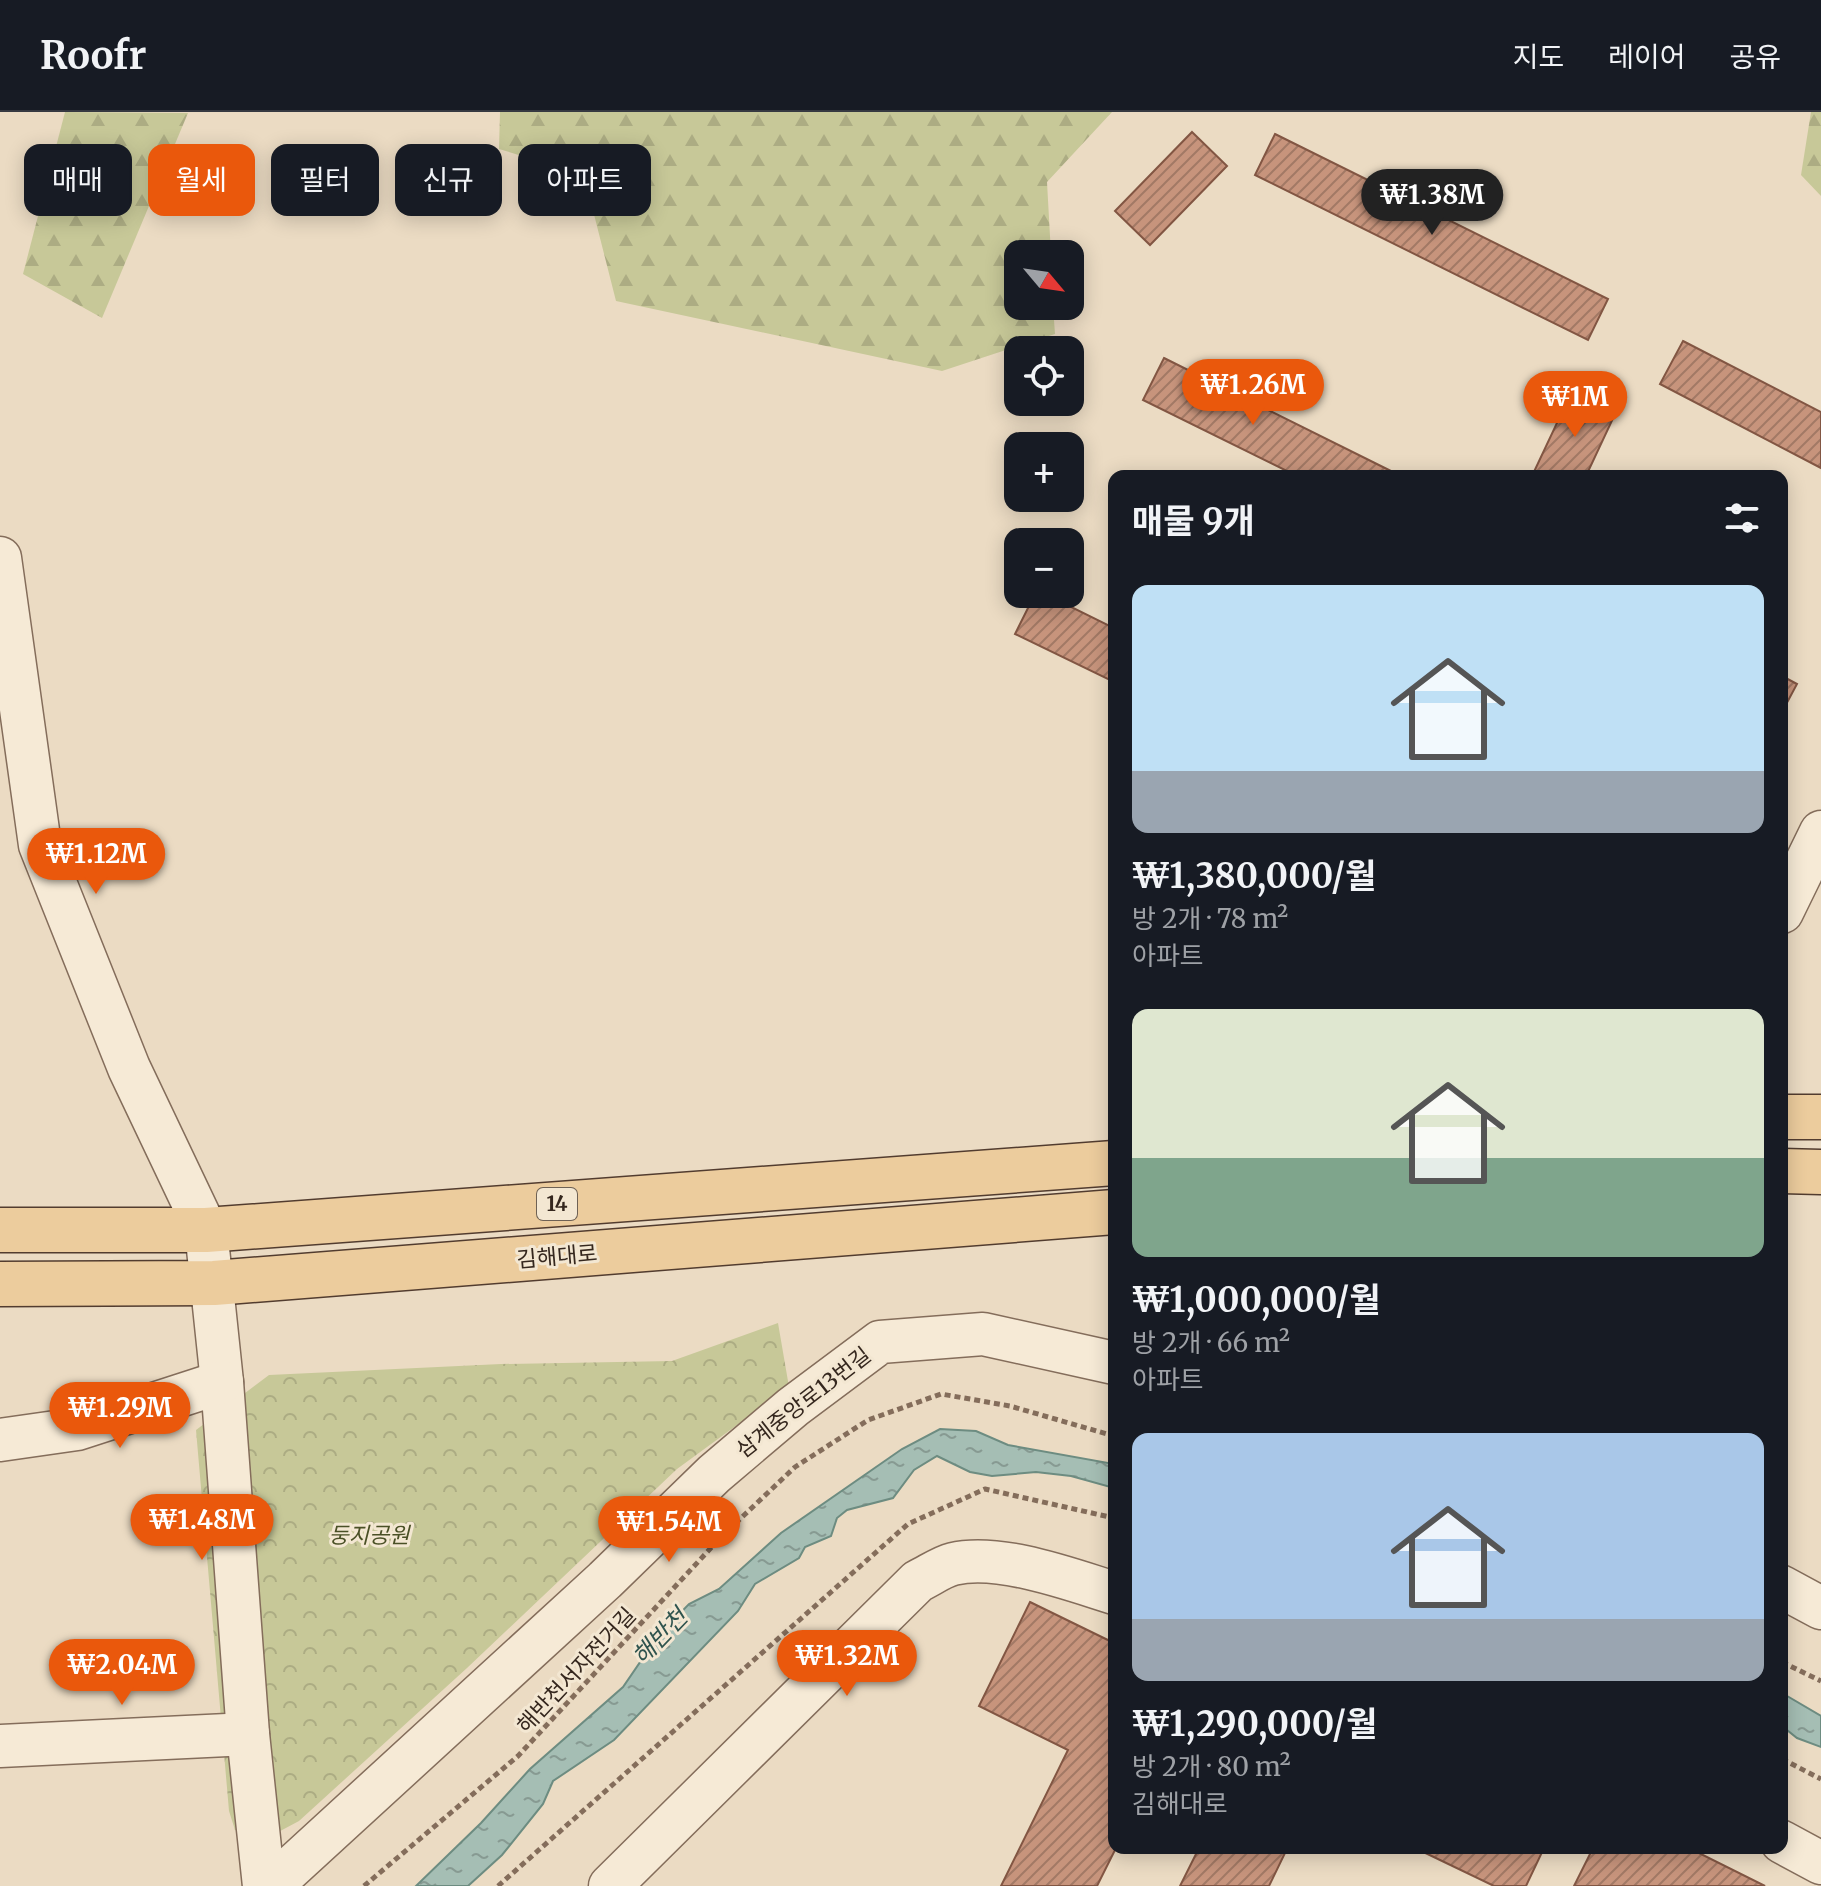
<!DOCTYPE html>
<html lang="ko">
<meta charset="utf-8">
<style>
body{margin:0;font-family:Merriweather,"Noto Sans KR",serif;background:#20242c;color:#f1f3f6;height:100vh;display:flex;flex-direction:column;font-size:30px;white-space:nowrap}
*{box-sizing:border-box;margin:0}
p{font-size:26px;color:#9ea1a6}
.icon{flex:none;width:44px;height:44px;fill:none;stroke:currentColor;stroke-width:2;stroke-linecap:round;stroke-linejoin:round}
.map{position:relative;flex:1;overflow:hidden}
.side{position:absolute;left:1108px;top:358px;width:680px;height:1384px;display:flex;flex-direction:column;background:#171b24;border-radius:16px;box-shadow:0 4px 20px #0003}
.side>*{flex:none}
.banner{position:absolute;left:24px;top:32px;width:760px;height:72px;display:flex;gap:16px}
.needle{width:52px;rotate:119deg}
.buttons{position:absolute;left:1004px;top:128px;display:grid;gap:16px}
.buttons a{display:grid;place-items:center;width:80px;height:80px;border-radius:16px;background:#171b24;box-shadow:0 4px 20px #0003;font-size:40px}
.price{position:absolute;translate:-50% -68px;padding:0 18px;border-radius:28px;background:#ea580c;color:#fff;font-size:26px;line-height:52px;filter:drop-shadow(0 2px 4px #0008)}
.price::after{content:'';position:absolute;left:50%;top:48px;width:24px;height:18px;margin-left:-12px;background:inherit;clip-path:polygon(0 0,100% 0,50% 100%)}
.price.on{background:#222;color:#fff}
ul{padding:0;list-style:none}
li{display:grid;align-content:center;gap:16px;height:424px;padding:0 24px}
li span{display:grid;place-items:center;height:248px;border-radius:16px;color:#555}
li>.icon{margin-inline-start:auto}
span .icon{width:144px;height:144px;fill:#fffc;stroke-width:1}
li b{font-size:34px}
h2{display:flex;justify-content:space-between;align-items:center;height:96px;padding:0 24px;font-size:34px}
.chip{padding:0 28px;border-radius:16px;background:#171b24;box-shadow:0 4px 20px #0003;font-size:28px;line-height:72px}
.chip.on{background:#ea580c;color:#fff}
header{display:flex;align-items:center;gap:48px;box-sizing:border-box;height:112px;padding:0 40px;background:#171b24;border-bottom:2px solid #363941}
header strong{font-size:38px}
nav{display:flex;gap:44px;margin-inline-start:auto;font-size:28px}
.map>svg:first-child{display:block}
</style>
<header>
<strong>Roofr</strong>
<nav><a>지도</a><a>레이어</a><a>공유</a></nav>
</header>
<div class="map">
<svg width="1821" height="1774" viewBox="0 0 1821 1774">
<defs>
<pattern id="forest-firs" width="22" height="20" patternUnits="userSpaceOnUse" patternTransform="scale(2)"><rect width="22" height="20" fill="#c7c898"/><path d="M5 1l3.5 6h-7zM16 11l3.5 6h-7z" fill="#acac83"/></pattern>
<pattern id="park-crowns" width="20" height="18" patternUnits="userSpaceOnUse" patternTransform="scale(2)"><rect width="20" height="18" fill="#c7c898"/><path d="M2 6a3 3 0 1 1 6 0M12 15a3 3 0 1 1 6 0" fill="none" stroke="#acac83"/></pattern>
<pattern id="water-ripples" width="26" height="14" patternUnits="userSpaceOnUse" patternTransform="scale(2)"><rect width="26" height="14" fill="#a5beb4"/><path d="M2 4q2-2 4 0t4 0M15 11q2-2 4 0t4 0" fill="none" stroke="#879a92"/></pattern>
<pattern id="building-hatch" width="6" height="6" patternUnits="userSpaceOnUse" patternTransform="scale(2)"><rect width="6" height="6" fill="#c7947c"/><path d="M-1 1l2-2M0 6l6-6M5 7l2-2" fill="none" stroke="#a27965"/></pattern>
</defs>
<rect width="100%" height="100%" fill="#ebdbc3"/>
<g fill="url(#forest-firs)">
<polygon points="65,0 188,1 102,206 23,162"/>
<polygon points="500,0 1112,0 1047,70 1051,142 1018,142 1018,194 1053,194 1055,222 942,259 616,189 584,63 499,37"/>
<polygon points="1811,0 1821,0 1821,84 1801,63"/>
</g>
<polygon fill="url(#park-crowns)" points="778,1211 789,1275 677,1357 467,1556 299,1709 269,1725 235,1718 229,1699 196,1318 269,1263 501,1252 672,1249"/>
<g fill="url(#water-ripples)" stroke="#6d8c81" stroke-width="2">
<polygon points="940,1317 976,1319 1008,1333 1114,1352 1114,1376 1071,1364 1036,1360 992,1364 970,1360 937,1344 914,1358 893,1386 847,1398 837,1406 831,1424 805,1435 799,1446 755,1472 738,1499 614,1628 553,1669 543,1692 502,1743 468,1774 416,1774 481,1711 530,1657 623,1575 658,1524 689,1492 719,1477 781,1421 902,1337"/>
<polygon points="1782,1581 1821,1604 1821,1635 1797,1626 1782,1614"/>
</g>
<g fill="url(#building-hatch)" stroke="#825643" stroke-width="2">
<polygon points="1192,20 1227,54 1150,133 1115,99"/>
<polygon points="1275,22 1608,187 1588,228 1255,63"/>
<polygon points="1683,229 1821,300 1821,356 1660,272"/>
<polygon points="1164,246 1401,364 1297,364 1143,288"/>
<polygon points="1572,279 1616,300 1586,364 1532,364"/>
<polygon points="1035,482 1045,482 1114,516 1114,570 1015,522"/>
<polygon points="1782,564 1797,572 1782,600"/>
<polygon points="1030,1490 1114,1531 1116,1736 1097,1774 1001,1774 1068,1638 979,1594"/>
<polygon points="1199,1736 1275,1736 1285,1741 1269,1774 1180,1774"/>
<polygon points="1415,1736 1544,1736 1526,1774 1494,1774"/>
<polygon points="1593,1736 1689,1736 1765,1774 1574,1774"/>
</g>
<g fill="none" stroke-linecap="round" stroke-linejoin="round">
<defs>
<g id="minor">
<polyline points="0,446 40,733 129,956 206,1118 222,1270 248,1622 264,1774"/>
<polyline points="1782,800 1821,720"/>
<polyline points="0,1328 77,1317 222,1270"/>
<polyline points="1782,1475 1821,1496"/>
<polyline points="0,1634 248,1622"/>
<polyline points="1782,1730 1821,1751"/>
<polyline points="271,1774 605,1468 714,1362 793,1295 880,1230 983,1222 1114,1251"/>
<path d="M610,1774L918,1469C929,1464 941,1455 953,1452C999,1441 1069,1467 1114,1481"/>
</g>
<g id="major">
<polyline points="1782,1005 1821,1005"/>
<polyline points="1782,1059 1821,1060"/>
<polyline points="0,1118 206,1118 1114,1051"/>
<polyline points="0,1172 214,1171 1114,1100"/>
</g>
</defs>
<use href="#minor" stroke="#846d5b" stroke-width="45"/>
<use href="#major" stroke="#523c2f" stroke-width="47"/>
<g stroke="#846d5b" stroke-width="5" stroke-dasharray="6 4" stroke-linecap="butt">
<polyline points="1782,1550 1821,1569"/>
<polyline points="1782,1647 1821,1667"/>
<polyline points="364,1774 518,1644 722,1424 795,1355 868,1308 941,1282 1010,1294 1114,1324"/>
<polyline points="498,1774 908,1412 985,1377 1114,1406"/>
</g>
<use href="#minor" stroke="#f6ead6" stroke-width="42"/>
<use href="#major" stroke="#eccc9d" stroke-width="44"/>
</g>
<g text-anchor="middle" stroke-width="6" stroke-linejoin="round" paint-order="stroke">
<rect fill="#f3e7d2" stroke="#6e6154" stroke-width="2" x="537" y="1076" width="40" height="32" rx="6"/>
<g font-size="20" font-weight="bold" fill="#35271e">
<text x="557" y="1099">14</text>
</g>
<g font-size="22" fill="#35271e" stroke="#f3e7d2">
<text transform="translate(557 1144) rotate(-5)" y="8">김해대로</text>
<text transform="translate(803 1290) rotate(-38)" y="8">삼계중앙로13번길</text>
<text transform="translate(576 1558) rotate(-47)" y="8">해반천서자전거길</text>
</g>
<g font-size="22" font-style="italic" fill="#4a5026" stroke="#f3e7d2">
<text x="369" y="1431">둥지공원</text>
</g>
<g font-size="24" font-style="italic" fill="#2f544e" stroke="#f3e7d2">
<text transform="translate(660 1525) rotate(-46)" y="8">해반천</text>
</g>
</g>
</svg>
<div class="buttons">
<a><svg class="needle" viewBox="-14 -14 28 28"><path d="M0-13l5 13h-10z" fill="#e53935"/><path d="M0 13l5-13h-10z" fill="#9ea1a6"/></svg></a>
<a><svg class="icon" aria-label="locate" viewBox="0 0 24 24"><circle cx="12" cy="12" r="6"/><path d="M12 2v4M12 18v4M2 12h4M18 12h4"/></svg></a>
<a>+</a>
<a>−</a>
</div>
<b class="price on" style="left:1432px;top:125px">₩1.38M</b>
<b class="price" style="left:1253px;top:315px">₩1.26M</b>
<b class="price" style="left:1575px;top:327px">₩1M</b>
<b class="price" style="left:96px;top:784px">₩1.12M</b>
<b class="price" style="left:120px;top:1338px">₩1.29M</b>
<b class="price" style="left:202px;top:1450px">₩1.48M</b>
<b class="price" style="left:669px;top:1452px">₩1.54M</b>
<b class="price" style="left:847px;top:1586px">₩1.32M</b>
<b class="price" style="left:122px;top:1595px">₩2.04M</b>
<div class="banner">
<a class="chip">매매</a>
<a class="chip on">월세</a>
<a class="chip">필터</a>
<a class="chip">신규</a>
<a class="chip">아파트</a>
</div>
<section class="side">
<h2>매물 9개<svg class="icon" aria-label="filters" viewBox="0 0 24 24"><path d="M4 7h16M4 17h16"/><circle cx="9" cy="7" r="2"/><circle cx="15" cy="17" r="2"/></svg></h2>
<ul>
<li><span style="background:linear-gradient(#bfe0f5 75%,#9aa5b1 0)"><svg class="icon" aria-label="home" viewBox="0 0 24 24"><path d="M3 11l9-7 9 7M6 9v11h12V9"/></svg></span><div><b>₩1,380,000/월</b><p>방 2개 · 78 m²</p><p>아파트</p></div></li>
<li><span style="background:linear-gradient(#dfe7d0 60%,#7fa58c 0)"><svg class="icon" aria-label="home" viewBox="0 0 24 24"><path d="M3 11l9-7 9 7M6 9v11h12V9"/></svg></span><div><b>₩1,000,000/월</b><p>방 2개 · 66 m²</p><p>아파트</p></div></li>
<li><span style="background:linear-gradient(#a9c7e8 75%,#9aa5b1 0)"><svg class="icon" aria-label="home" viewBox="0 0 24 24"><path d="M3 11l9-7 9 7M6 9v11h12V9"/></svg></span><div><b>₩1,290,000/월</b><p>방 2개 · 80 m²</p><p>김해대로</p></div></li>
</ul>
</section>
</div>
